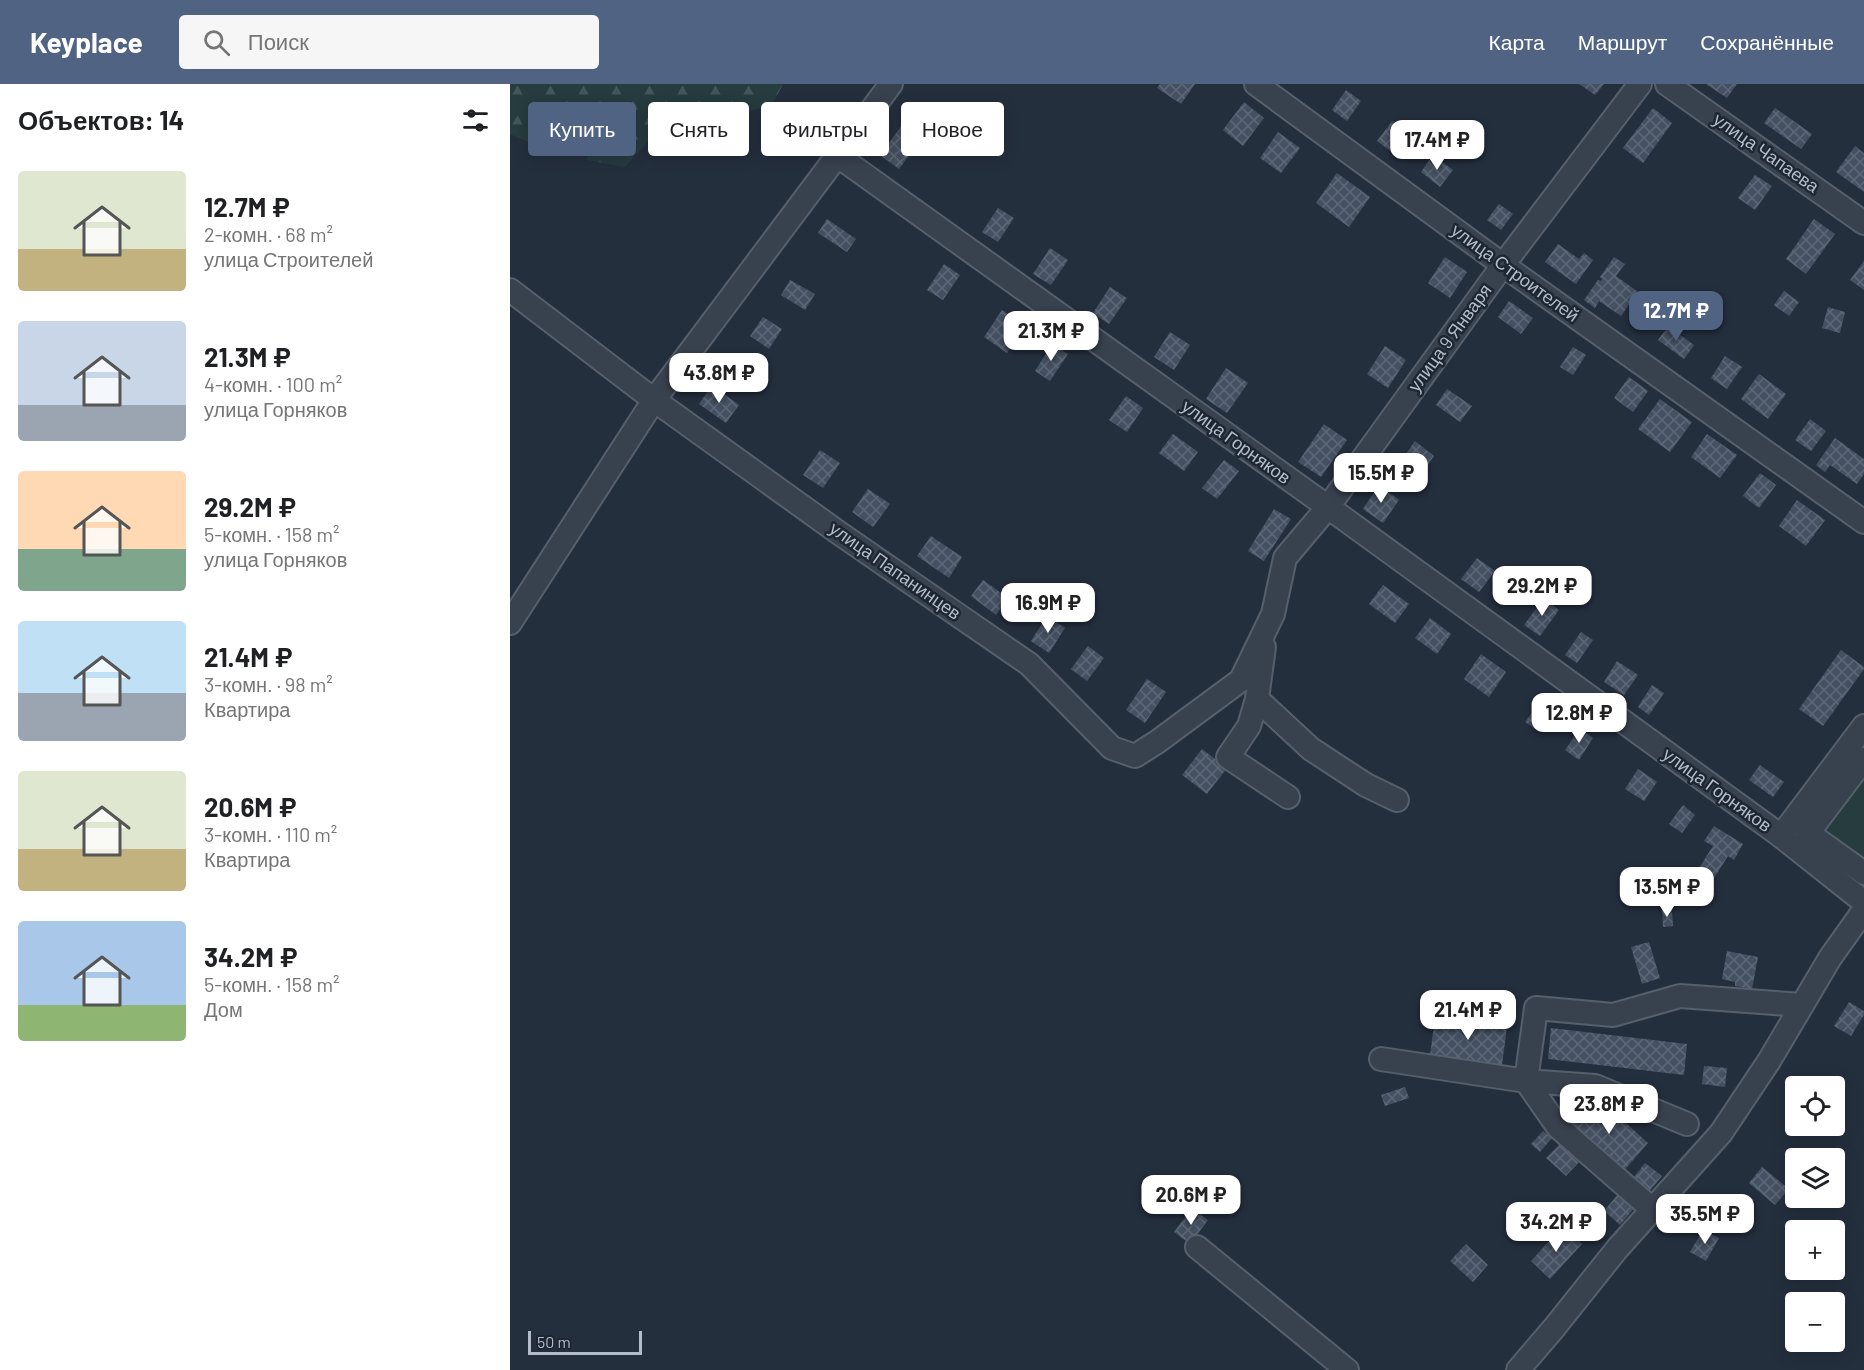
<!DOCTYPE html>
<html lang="ru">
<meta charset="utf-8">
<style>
body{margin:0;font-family:Barlow,sans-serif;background:#f6f6f6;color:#202124;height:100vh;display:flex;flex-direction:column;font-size:22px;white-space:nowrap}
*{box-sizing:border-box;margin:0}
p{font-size:20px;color:#757577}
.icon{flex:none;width:33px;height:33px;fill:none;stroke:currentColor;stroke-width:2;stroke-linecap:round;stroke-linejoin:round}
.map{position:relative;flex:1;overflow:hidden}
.sheet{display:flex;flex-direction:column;background:#fff;width:510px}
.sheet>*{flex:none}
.top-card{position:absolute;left:18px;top:18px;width:570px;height:54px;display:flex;gap:12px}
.controls{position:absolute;left:1275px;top:992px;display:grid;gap:12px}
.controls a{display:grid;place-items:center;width:60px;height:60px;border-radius:6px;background:#fff;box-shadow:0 3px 15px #0003;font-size:30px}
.scale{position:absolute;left:18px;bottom:15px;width:114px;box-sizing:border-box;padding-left:6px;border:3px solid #b4bcc9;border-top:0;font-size:16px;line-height:21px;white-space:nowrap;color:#b4bcc9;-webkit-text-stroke:4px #1d2633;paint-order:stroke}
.price{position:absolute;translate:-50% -51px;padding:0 14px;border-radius:12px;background:#fff;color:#222;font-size:20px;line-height:39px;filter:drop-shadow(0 2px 3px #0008)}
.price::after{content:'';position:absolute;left:50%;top:36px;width:18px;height:14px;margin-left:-9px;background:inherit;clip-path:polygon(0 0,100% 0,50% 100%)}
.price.selected{background:#506383;color:#fff}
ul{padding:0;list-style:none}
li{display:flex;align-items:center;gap:18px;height:150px;padding:0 18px}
li span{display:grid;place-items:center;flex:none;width:168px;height:120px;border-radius:6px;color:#555}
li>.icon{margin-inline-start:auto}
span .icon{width:72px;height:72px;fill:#fffc;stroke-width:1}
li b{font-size:26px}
h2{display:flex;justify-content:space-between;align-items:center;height:72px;padding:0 18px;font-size:26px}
.pill{padding:0 21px;border-radius:6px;background:#fff;box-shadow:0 3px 15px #0003;font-size:21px;line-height:54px}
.pill.selected{background:#506383;color:#fff}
header{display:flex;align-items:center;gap:36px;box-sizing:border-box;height:84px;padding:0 30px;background:#506383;color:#fff}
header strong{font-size:28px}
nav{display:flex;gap:33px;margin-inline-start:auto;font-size:21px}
.search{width:420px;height:54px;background:#f6f6f6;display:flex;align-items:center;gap:15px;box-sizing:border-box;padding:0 21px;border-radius:6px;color:#757577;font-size:22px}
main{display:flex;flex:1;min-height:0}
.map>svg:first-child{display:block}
</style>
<header>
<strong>Keyplace</strong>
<div class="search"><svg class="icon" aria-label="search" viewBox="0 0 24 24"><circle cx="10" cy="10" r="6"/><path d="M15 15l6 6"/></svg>Поиск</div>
<nav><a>Карта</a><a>Маршрут</a><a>Сохранённые</a></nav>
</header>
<main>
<section class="sheet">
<h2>Объектов: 14<svg class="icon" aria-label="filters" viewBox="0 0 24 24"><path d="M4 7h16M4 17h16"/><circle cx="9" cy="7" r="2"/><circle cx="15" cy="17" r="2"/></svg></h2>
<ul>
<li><span style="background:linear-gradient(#dfe7d0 65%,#c2b280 0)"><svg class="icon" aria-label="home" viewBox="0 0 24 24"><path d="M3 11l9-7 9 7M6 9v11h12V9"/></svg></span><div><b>12.7M ₽</b><p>2-комн. · 68 m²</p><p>улица Строителей</p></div></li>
<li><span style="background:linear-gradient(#c9d6e8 70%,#9aa5b1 0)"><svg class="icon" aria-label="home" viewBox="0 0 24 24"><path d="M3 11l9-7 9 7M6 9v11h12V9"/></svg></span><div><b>21.3M ₽</b><p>4-комн. · 100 m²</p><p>улица Горняков</p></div></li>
<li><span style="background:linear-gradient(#ffd9b3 65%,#7fa58c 0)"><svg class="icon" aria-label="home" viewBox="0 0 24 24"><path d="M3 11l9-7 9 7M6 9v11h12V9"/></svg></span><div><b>29.2M ₽</b><p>5-комн. · 158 m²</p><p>улица Горняков</p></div></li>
<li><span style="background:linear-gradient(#bfe0f5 60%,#9aa5b1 0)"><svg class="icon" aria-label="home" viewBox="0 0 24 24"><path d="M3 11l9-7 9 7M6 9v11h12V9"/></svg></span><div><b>21.4M ₽</b><p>3-комн. · 98 m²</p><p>Квартира</p></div></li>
<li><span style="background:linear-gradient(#dfe7d0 65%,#c2b280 0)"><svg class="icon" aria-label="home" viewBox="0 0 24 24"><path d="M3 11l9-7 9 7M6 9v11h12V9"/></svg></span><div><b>20.6M ₽</b><p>3-комн. · 110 m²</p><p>Квартира</p></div></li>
<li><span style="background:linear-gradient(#a9c7e8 70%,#8fb573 0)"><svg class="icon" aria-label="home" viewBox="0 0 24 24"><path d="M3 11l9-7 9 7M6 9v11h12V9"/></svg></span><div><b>34.2M ₽</b><p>5-комн. · 158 m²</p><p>Дом</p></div></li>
</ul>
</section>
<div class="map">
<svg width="1354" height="1286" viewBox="0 0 1354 1286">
<defs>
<pattern id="forest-firs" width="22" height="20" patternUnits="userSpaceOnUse" patternTransform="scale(1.5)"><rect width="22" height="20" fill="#263c3f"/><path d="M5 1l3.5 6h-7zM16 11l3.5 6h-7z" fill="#435659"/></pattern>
<pattern id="building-cross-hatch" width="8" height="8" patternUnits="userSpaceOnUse" patternTransform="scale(1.5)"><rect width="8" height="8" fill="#455162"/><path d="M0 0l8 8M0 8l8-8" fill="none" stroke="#5d6877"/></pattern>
</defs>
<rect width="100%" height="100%" fill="#242f3e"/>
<polygon fill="#263c3f" points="1354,661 1354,799 1288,751"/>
<polygon fill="url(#forest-firs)" points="0,0 273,0 263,19 220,34 192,30 187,48 161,69 141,54 115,83 77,76 81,58 58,51 29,63 0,50"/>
<g fill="url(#building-cross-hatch)">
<polygon points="650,0 685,0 671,20 647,4"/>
<polygon points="1069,0 1094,0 1085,11"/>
<polygon points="1196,0 1227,0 1217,14"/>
<polygon points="836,6 851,17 837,37 822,26"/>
<polygon points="734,18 754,34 733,62 713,46"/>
<polygon points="1143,24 1162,39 1133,79 1113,64"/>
<polygon points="1265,24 1302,50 1291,65 1254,39"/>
<polygon points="882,37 899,49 884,70 867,57"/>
<polygon points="392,41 411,55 389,85 370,71"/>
<polygon points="768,48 790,64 771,89 750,74"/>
<polygon points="1345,62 1354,69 1354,108 1326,88"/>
<polygon points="923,71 943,86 930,103 911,88"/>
<polygon points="827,89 860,113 839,143 806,119"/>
<polygon points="1245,91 1262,102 1245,126 1228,114"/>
<polygon points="989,120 1003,130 991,146 977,136"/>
<polygon points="488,124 504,134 488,158 472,148"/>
<polygon points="317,135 346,155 337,168 308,149"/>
<polygon points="1304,135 1325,150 1296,190 1276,175"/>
<polygon points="1048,160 1069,175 1074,169 1083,176 1066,200 1035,178"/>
<polygon points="540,164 558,176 541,201 523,190"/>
<polygon points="935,173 957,188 940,214 918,199"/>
<polygon points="1104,173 1115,180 1106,192 1128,208 1111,232 1089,217 1085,224 1074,216 1088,196 1091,197 1092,195 1090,193"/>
<polygon points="1354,177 1354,206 1340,196"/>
<polygon points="434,180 450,191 433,216 417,206"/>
<polygon points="280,196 305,210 295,226 271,211"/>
<polygon points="600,203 617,214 599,240 583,229"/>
<polygon points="1274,207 1289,218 1279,232 1264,221"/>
<polygon points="999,217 1023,234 1011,250 988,233"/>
<polygon points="1318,223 1335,228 1330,249 1312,244"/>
<polygon points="492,226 515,241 497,269 474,253"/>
<polygon points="253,233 272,245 259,265 240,252"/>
<polygon points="1158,242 1184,261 1174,275 1148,256"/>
<polygon points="660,248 680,261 664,286 644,273"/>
<polygon points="542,260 558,270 540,297 525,287"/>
<polygon points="875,262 896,276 878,304 857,290"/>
<polygon points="1063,263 1076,271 1063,291 1050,283"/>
<polygon points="1215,272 1232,283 1217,305 1201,294"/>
<polygon points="716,284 738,299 717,329 696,315"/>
<polygon points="1249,290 1276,310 1258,335 1231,315"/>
<polygon points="1119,293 1138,307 1123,328 1104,314"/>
<polygon points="202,301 229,321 216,339 189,320"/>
<polygon points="937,305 962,322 950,338 926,321"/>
<polygon points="616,312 633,324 617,348 599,336"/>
<polygon points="1150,315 1182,338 1160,368 1128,345"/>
<polygon points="1300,335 1316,347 1301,367 1285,356"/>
<polygon points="814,340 837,356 811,393 788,378"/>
<polygon points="663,350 688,368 674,387 649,369"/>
<polygon points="1197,350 1227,371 1210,394 1181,373"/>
<polygon points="1325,354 1354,375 1354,390 1347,400 1320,381 1315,388 1306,381"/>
<polygon points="905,357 924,372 913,388 893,374"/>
<polygon points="310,366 330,379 313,404 293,391"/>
<polygon points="714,376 729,387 707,415 692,404"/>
<polygon points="1250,389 1266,401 1249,424 1233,412"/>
<polygon points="869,401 889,416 873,439 853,425"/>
<polygon points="358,405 380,420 363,443 342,428"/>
<polygon points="1287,416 1315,436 1296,462 1269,442"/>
<polygon points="764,425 781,435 754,477 738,467"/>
<polygon points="421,452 452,473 439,494 407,472"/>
<polygon points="967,474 985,487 969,508 951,495"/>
<polygon points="473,496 498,514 486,531 461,512"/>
<polygon points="873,501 899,520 885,539 859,520"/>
<polygon points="1034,514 1049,526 1030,552 1014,541"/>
<polygon points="537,532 555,544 539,569 521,557"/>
<polygon points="920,534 941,550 927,570 905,554"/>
<polygon points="1071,548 1083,556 1067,579 1055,571"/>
<polygon points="578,562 594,574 577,597 561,585"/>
<polygon points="1331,566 1354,583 1354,585 1313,642 1289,625"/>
<polygon points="971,570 996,588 979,613 954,595"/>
<polygon points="1107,577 1128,591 1114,611 1094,598"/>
<polygon points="637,595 656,608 635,639 616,626"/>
<polygon points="1142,601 1154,609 1139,631 1128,623"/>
<polygon points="1030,617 1043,627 1029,648 1015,638"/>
<polygon points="1070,644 1083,654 1069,676 1055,666"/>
<polygon points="692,665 717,684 697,710 672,691"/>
<polygon points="1250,681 1274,698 1263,713 1239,696"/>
<polygon points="1128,685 1147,698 1134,717 1115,705"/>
<polygon points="1173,721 1185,731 1172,749 1159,740"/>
<polygon points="1204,742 1233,760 1224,776 1218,772 1199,802 1184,792 1203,762 1194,757"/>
<polygon points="1152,825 1162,825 1163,842 1153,843"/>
<polygon points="1139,858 1150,894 1132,900 1121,863"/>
<polygon points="1217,867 1248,873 1242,905 1225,902 1225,898 1212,895"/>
<polygon points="1339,918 1354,927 1354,931 1341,952 1324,942"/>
<polygon points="925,933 997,943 992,981 920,971"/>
<polygon points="1041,944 1177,960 1174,991 1038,975"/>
<polygon points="1194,982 1217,984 1215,1003 1192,1000"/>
<polygon points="895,1003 899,1014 875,1022 871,1011"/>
<polygon points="1087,1013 1138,1059 1111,1090 1060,1043"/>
<polygon points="1033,1047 1042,1054 1030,1068 1021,1060"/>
<polygon points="1052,1058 1071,1076 1056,1092 1036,1074"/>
<polygon points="1135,1079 1152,1092 1137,1110 1121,1097"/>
<polygon points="1252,1083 1279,1105 1265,1121 1239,1099"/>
<polygon points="1109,1109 1125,1123 1110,1141 1094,1127"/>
<polygon points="682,1124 698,1136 680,1160 664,1148"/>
<polygon points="1053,1142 1072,1160 1040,1195 1021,1177"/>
<polygon points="1193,1146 1209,1154 1196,1177 1180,1168"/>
<polygon points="956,1160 978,1181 963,1198 940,1177"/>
</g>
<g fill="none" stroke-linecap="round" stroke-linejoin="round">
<defs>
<g id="minor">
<polyline points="746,0 993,181 1354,438"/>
<polyline points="1157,0 1354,139"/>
<polyline points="328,72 818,423 1271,752 1354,818"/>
<polyline points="0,206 144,316 329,449 519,580 602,664 625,672 647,658 731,596 763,530 775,474 818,423 993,181 1130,0"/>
<polyline points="0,539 144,316 381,0"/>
<polyline points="754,563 747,615 801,665 856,701 887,716"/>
<polyline points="747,615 739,642 718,673 778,713"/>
<polyline points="1354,675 1298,749 1354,789"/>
<polyline points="1271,752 1354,642"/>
<polyline points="871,975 1016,997 1048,1043 1142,1125"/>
<polyline points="1177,1040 1085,1002 1016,997 1026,924 1103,931 1170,912 1292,921"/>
<polyline points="687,1163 837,1286"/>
<polyline points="1008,1286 1044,1244 1107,1165 1211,1049 1259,977 1320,874 1354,826"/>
</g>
</defs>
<use href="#minor" stroke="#565f6c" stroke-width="26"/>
<use href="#minor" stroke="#38414e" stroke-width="22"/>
</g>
<g text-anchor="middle" stroke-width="5" stroke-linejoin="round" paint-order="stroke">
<g font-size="18" fill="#b4bcc9" stroke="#1d2633">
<text transform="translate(1256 69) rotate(35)" y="6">улица Чапаева</text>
<text transform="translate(1005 189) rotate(36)" y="6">улица Строителей</text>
<text transform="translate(940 254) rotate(-54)" y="6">улица 9 Января</text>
<text transform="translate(726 358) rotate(36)" y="6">улица Горняков</text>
<text transform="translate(385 487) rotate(35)" y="6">улица Папанинцев</text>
<text transform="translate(1207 706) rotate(36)" y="6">улица Горняков</text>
</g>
</g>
</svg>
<div class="controls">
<a><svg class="icon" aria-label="locate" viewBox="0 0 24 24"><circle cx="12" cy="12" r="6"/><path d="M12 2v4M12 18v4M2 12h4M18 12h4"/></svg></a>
<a><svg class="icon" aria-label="layers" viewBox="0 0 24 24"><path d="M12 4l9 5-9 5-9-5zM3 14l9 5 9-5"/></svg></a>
<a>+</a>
<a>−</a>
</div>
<div class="scale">50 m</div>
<b class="price" style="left:927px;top:87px">17.4M ₽</b>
<b class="price selected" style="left:1166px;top:258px">12.7M ₽</b>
<b class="price" style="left:541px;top:278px">21.3M ₽</b>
<b class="price" style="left:209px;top:320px">43.8M ₽</b>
<b class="price" style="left:871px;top:420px">15.5M ₽</b>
<b class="price" style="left:1032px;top:533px">29.2M ₽</b>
<b class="price" style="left:538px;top:550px">16.9M ₽</b>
<b class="price" style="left:1069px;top:660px">12.8M ₽</b>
<b class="price" style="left:1157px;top:834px">13.5M ₽</b>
<b class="price" style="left:958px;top:957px">21.4M ₽</b>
<b class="price" style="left:1099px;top:1051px">23.8M ₽</b>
<b class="price" style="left:681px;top:1142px">20.6M ₽</b>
<b class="price" style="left:1195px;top:1161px">35.5M ₽</b>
<b class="price" style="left:1046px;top:1169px">34.2M ₽</b>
<div class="top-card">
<a class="pill selected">Купить</a>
<a class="pill">Снять</a>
<a class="pill">Фильтры</a>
<a class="pill">Новое</a>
</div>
</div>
</main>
